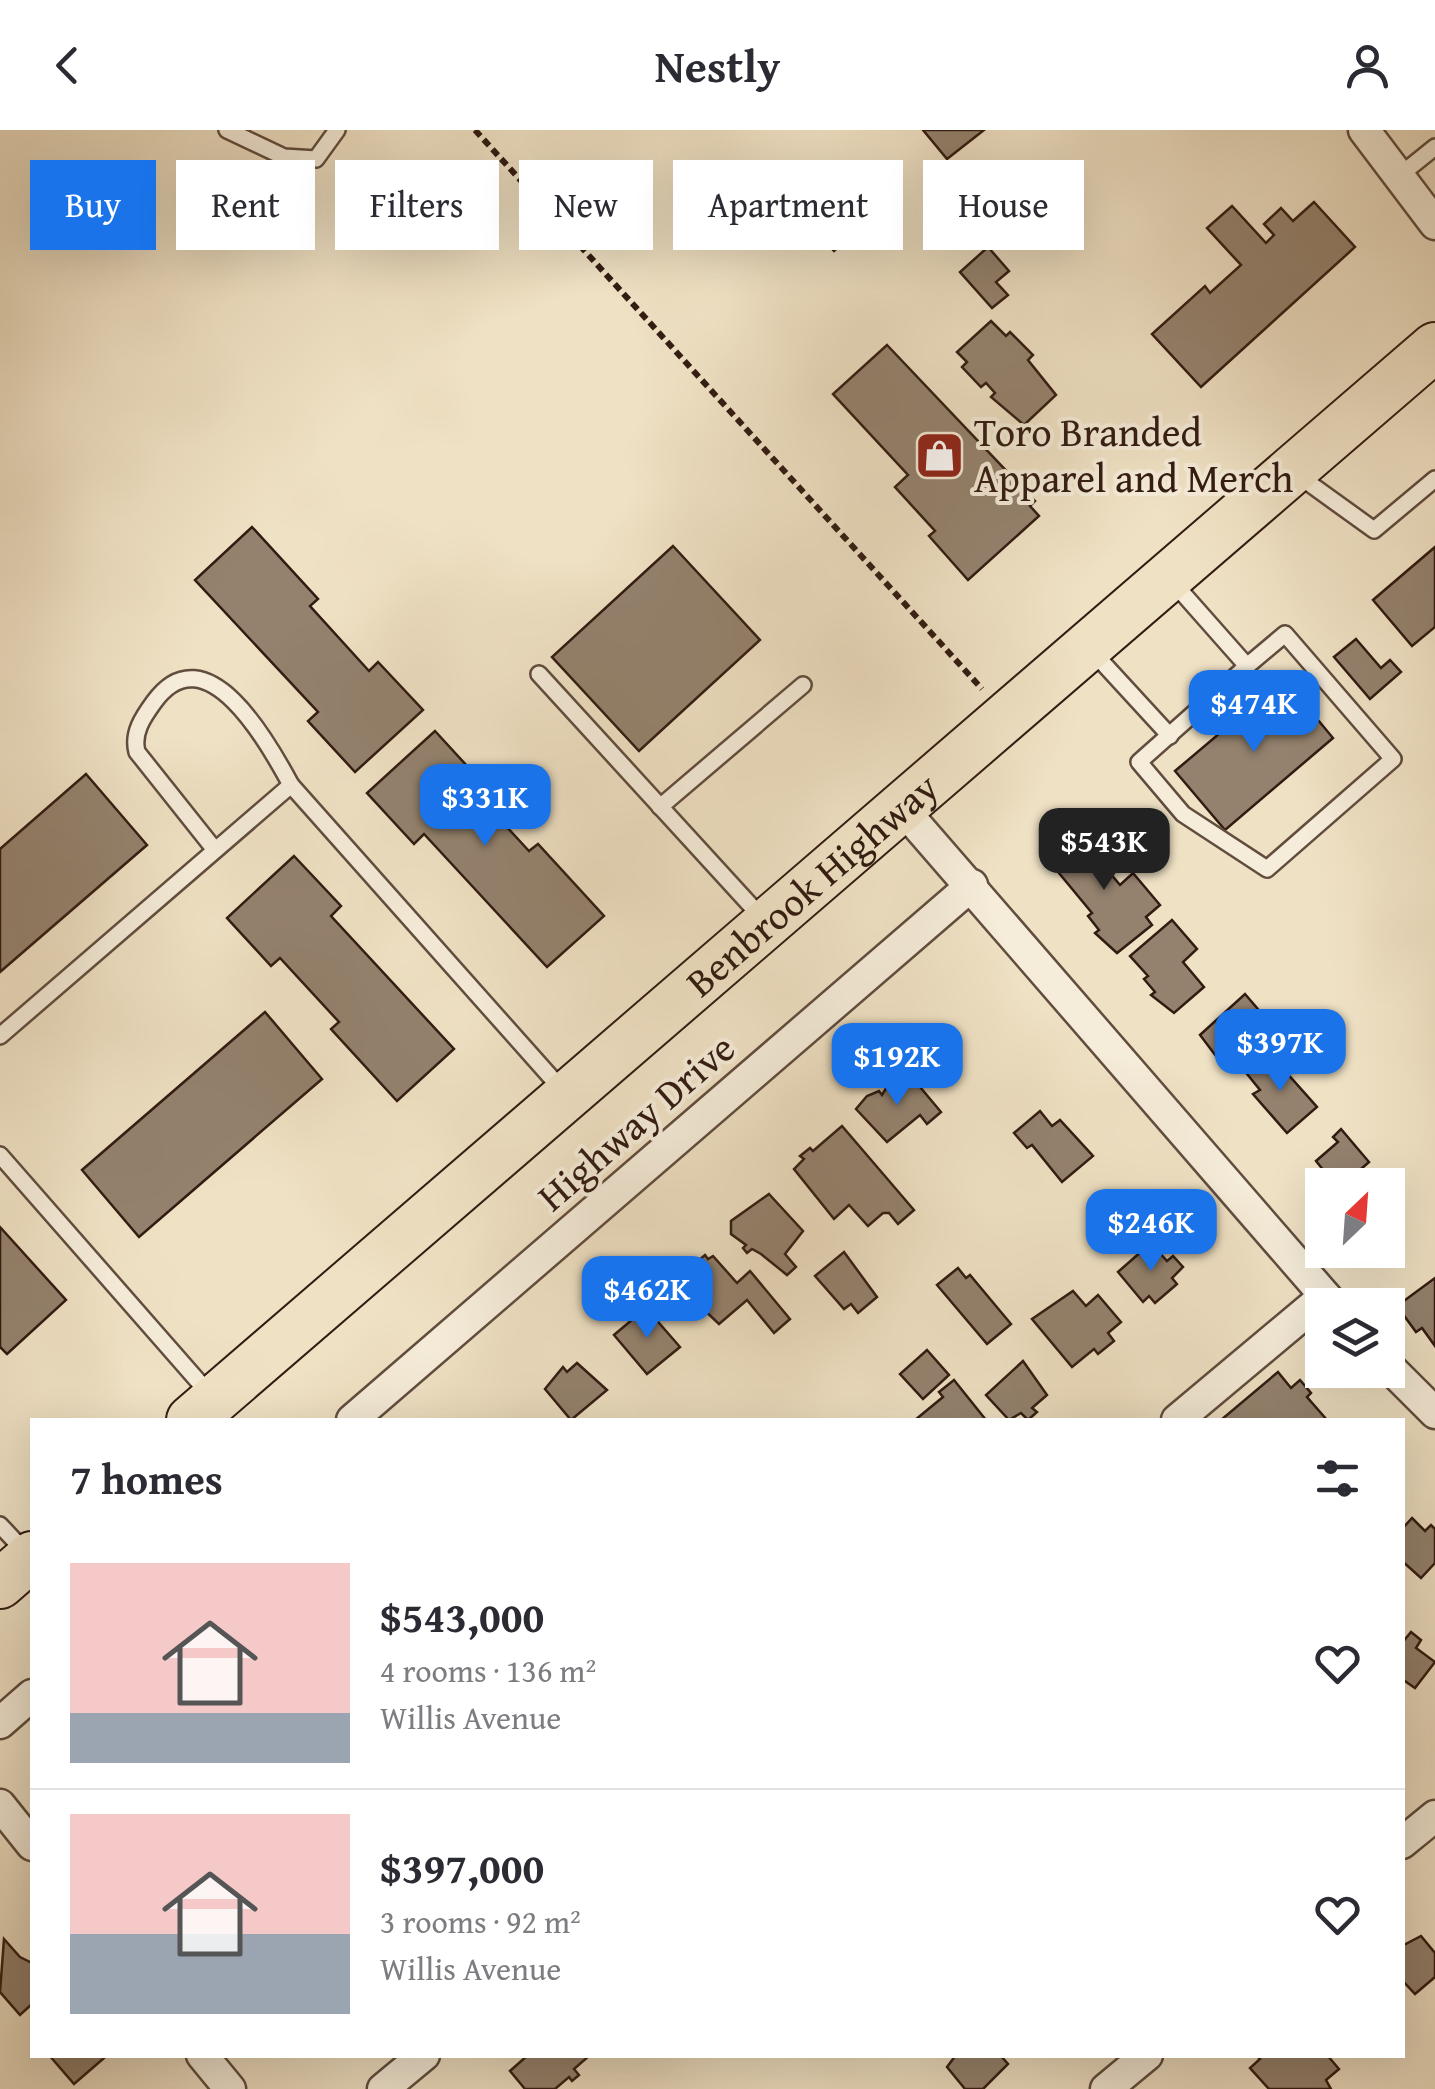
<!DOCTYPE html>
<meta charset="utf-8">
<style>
body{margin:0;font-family:"Gentium Book Plus",serif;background:#f7f7f7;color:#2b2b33;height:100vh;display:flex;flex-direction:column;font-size:38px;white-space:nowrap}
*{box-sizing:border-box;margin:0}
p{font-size:32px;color:#7c7c81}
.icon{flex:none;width:55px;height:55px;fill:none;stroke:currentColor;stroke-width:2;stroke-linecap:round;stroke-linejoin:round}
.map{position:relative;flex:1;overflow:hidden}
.drawer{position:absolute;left:30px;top:1288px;width:1375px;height:640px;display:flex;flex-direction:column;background:#fff;border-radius:0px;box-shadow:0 10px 40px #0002}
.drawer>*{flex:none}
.top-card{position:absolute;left:30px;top:30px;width:1375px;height:90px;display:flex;gap:20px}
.needle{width:65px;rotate:25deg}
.fabs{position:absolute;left:1305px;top:1038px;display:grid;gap:20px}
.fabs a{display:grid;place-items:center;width:100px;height:100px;border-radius:0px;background:#fff;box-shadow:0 10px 40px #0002;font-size:50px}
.price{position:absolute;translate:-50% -85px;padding:0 22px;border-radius:20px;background:#1a73e8;color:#fff;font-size:32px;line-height:65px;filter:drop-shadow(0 2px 5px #0008)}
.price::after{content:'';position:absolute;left:50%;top:60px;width:30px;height:22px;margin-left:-15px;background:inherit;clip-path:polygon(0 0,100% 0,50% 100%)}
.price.on{background:#222;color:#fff}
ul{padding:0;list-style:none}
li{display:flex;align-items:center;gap:30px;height:250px;padding:0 40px}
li+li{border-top:2px solid #e1e1e2}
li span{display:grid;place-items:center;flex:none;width:280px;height:200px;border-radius:0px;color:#555}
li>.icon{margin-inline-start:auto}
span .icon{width:120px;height:120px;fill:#fffc;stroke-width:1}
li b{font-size:42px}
h2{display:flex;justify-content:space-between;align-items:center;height:120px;padding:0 40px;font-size:42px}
.chip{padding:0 35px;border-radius:0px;background:#fff;box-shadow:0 10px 40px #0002;font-size:35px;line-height:90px}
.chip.on{background:#1a73e8;color:#fff}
header{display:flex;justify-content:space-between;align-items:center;height:130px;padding:0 40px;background:#fff;font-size:45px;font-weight:700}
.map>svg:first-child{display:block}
</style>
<header><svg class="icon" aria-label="back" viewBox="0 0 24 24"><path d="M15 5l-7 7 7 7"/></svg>Nestly<svg class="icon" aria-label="person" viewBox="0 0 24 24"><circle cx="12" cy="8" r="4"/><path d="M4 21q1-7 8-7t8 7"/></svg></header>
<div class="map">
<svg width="1435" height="1959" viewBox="0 0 1435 1959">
<rect width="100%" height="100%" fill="#efe1c4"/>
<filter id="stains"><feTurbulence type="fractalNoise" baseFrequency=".002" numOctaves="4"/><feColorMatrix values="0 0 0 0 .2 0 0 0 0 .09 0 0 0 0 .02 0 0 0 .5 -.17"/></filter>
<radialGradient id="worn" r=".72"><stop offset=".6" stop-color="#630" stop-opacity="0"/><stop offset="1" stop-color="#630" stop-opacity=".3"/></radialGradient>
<g fill="#94826e" stroke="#321b11" stroke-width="2.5">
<polygon points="923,0 984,0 947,29"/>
<polygon points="803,33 819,49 784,83 768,66"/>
<polygon points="852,68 870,87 834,121 816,101 821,97 816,92 827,81 832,86"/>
<polygon points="1314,72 1355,117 1201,257 1152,204 1205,156 1210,163 1241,135 1207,98 1232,76 1266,113 1274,105 1264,94 1281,78 1293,91"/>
<polygon points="988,117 1009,141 996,152 1008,165 992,178 960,142"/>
<polygon points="991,191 1006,206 1010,202 1033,225 1028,230 1056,265 1024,295 991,267 995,263 986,253 981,257 962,237 967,232 957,222"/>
<polygon points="887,215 1035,371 1030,376 1039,386 968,450 929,406 935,401 895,357 908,345 833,264"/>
<polygon points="252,397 318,469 310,476 369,541 378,532 423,580 355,642 308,591 318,582 195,450"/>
<polygon points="673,416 760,510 639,621 552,527"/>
<polygon points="1435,417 1435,497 1412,516 1373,470"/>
<polygon points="1356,509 1381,538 1390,530 1401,542 1370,569 1334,527"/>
<polygon points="1284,549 1333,608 1225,700 1175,641"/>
<polygon points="435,601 479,649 470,657 529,721 538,714 604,786 547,837 424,704 414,714 367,663"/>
<polygon points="86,644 147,715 0,842 0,719"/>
<polygon points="1074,700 1120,755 1133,743 1160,775 1146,787 1152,795 1117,823 1095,803 1099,800 1088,786 1092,783 1044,725"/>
<polygon points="294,726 341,776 331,786 454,919 397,971 331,899 339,892 280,828 271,836 227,788"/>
<polygon points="1172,790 1197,819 1183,832 1204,857 1174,883 1151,865 1155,862 1144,849 1148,846 1130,826"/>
<polygon points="1245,864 1269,892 1255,903 1260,909 1229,935 1223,927 1219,930 1200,905"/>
<polygon points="265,882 322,949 139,1107 82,1040"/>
<polygon points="1270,924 1317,977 1287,1003 1253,964 1260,960 1247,944"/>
<polygon points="910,945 941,982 927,994 920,985 887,1012 856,979 867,966 879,961 882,965 888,955 897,956"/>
<polygon points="1040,981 1052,996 1060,990 1093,1026 1062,1052 1032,1015 1027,1018 1014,1003"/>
<polygon points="842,996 914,1080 898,1094 889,1083 883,1083 868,1096 849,1075 834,1089 794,1039 804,1029 800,1026 810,1018 813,1021"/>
<polygon points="1341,999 1369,1032 1354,1045 1363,1055 1330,1055 1321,1044 1324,1041 1316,1031 1338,1012 1333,1007"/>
<polygon points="769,1064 803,1101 785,1124 796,1137 787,1145 761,1124 752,1119 747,1123 743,1118 746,1115 731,1104 731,1091"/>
<polygon points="0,1097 66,1170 7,1224 0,1217"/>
<polygon points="1151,1113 1167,1131 1173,1126 1183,1137 1172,1148 1177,1154 1155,1173 1149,1166 1143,1172 1118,1142"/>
<polygon points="844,1122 877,1167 858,1183 851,1174 844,1179 815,1146"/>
<polygon points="705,1125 708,1129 713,1126 737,1153 750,1141 790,1189 774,1203 747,1170 719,1194 700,1176 695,1180 692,1175 697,1171 683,1154 692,1146 687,1140"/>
<polygon points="958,1138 966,1148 970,1145 1011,1194 987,1214 937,1155"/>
<polygon points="1435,1148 1435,1216 1422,1198 1416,1202 1397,1176"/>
<polygon points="1073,1161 1086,1176 1098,1165 1121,1192 1108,1203 1114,1211 1098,1224 1094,1219 1072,1237 1032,1189"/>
<polygon points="646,1178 680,1217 647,1244 614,1205"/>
<polygon points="927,1220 949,1245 923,1269 900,1244"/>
<polygon points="1023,1231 1047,1265 1032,1278 1037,1282 1028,1290 1021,1283 1009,1290 986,1265"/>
<polygon points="577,1233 607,1260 571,1290 545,1259 563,1237 567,1242"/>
<polygon points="1278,1242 1291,1258 1300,1250 1311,1263 1307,1267 1327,1290 1221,1290"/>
<polygon points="954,1250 986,1290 915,1290 943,1267 939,1262"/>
<polygon points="1412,1388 1425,1401 1431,1395 1435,1399 1435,1433 1421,1448 1402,1431 1402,1399"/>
<polygon points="1411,1502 1421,1510 1416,1518 1435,1532 1415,1558 1402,1549 1402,1513"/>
<polygon points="1421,1806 1435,1823 1435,1847 1415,1864 1402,1850 1402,1816"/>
<polygon points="4,1809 20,1827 32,1833 32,1874 20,1885 0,1862"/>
<polygon points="49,1925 103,1925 104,1928 74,1954"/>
<polygon points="528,1925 588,1925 589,1926 574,1939 579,1945 572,1951 569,1947 555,1959 525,1959 510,1941"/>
<polygon points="956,1925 1000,1925 1008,1934 983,1959 965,1959 947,1937"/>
<polygon points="1256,1925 1327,1925 1339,1939 1326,1950 1331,1959 1269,1959 1250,1938 1260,1929"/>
</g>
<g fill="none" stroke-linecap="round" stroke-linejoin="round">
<defs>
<g id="service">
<polyline points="227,0 284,27 316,29 337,0"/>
<polyline points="1399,46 1435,17"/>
<polyline points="1295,343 1374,400 1435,349"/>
<polyline points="1171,450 1247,536 1285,504 1393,629 1267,739 1183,684 1139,632 1247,536"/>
<polyline points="1091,520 1170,606"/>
<polyline points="539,544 764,790"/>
<polyline points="660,677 803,555"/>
<path d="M215,720L137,622C132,603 143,587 154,572C206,500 269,614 291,655"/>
<polyline points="0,906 291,655 564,962"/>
<polyline points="0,1025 212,1267"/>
<polyline points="0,1395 28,1425"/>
</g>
<g id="minor">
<polyline points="1364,0 1435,94"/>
<polyline points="901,677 1333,1175"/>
<polyline points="1388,1236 1435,1283"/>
<polyline points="352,1290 972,755"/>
<polyline points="1177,1290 1325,1166"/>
<polyline points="0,1593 32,1565"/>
<polyline points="0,1675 32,1715"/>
<polyline points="1402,1713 1435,1686"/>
<polyline points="202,1925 230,1959"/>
<polyline points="383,1959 424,1925"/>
<polyline points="1106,1959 1147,1925"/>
</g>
<g id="primary">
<path id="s1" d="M191,1290L1435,217"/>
<polyline points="0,1454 32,1426"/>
</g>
</defs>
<use href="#service" stroke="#614c3e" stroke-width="20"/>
<use href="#minor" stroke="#614c3e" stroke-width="35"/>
<use href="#primary" stroke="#321b11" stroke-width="52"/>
<polyline stroke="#321b11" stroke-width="6" stroke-dasharray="8 5" stroke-linecap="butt" points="475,0 982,559"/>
<use href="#service" stroke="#f5ecd9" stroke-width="15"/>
<use href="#minor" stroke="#f5ecd9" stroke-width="30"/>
<use href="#primary" stroke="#efe1c4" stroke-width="48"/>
</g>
<defs>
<symbol id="shop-square" viewBox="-11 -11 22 22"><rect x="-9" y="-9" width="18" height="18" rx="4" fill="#8f2418" stroke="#f5ecd9"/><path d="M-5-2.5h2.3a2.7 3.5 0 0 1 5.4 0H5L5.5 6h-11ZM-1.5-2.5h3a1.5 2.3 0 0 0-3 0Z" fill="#fff"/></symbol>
</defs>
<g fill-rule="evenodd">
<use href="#shop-square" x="912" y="298" width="55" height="55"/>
</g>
<g text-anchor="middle" stroke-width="8" stroke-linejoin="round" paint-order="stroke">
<g font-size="40" fill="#321b11" stroke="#f5ecd9" text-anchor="start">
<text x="974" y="316">Toro Branded<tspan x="974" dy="46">Apparel and Merch</tspan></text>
</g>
<g font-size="40" fill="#321b11" stroke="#f5ecd9">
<text dy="14" stroke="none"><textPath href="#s1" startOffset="820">Benbrook Highway</textPath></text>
<text transform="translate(636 992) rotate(-41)" y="14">Highway Drive</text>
</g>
</g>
<rect width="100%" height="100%" filter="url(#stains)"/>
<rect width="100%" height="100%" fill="url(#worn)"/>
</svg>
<div class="fabs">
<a><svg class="needle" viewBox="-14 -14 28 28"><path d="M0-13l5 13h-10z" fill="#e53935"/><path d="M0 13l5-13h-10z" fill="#7c7c81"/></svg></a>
<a><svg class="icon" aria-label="layers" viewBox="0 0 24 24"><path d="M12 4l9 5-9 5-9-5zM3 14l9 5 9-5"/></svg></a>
</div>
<b class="price" style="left:1254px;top:625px">$474K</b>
<b class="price" style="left:485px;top:719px">$331K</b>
<b class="price on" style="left:1104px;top:763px">$543K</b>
<b class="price" style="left:1280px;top:964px">$397K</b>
<b class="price" style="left:897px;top:978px">$192K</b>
<b class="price" style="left:1151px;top:1144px">$246K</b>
<b class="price" style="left:647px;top:1211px">$462K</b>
<div class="top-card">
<a class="chip on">Buy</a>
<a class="chip">Rent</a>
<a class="chip">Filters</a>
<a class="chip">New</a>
<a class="chip">Apartment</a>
<a class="chip">House</a>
</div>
<section class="drawer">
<h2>7 homes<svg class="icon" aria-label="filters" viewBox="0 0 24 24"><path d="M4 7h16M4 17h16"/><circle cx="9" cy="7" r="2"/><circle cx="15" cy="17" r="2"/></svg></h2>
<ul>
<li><span style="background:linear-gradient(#f6c9c9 75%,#9aa5b1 0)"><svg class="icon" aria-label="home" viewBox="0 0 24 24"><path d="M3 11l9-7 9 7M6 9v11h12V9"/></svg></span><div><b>$543,000</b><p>4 rooms · 136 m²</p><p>Willis Avenue</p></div><svg class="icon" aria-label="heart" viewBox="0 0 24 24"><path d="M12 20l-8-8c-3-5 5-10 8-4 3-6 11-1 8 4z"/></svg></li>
<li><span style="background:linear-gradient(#f6c9c9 60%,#9aa5b1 0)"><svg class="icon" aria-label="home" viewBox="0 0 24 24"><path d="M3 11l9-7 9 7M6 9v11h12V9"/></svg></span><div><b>$397,000</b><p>3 rooms · 92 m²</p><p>Willis Avenue</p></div><svg class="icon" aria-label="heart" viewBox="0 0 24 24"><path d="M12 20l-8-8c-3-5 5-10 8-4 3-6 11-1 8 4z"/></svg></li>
</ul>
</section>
</div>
